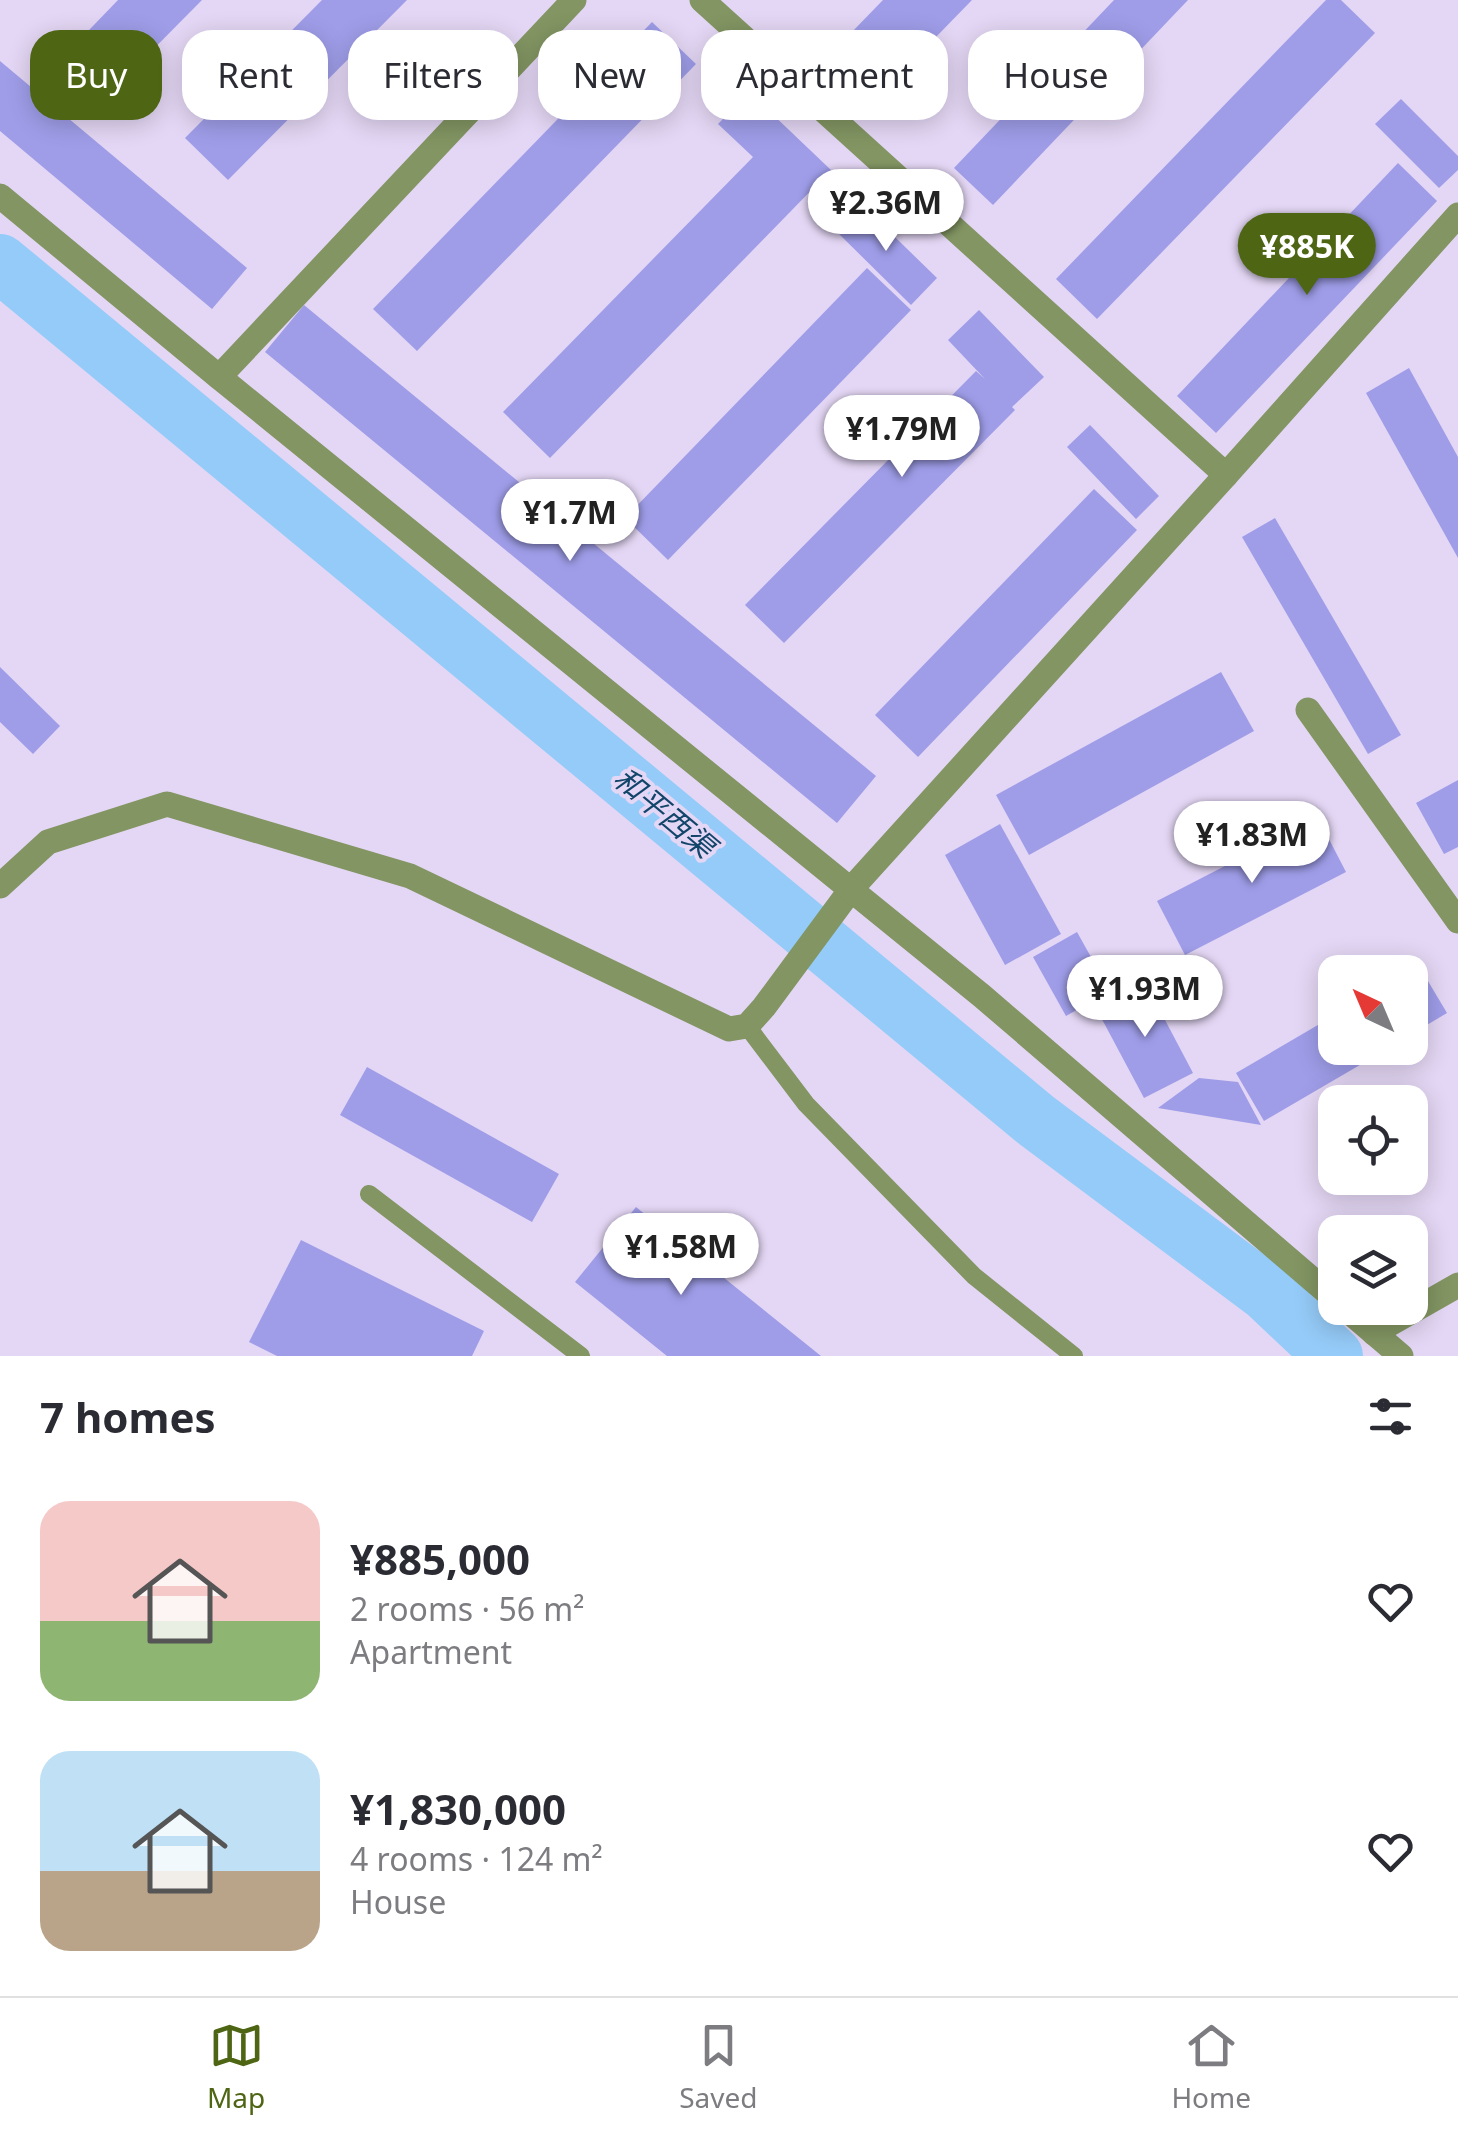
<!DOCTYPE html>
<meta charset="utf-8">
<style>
body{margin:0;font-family:"Noto Sans","Noto Sans SC",sans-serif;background:#f7f7f7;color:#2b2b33;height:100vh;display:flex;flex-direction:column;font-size:38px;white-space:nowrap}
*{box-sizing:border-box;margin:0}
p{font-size:32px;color:#7c7c81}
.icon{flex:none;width:55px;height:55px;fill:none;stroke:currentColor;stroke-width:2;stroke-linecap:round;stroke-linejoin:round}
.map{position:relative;height:1356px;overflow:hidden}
.panel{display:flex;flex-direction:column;background:#fff;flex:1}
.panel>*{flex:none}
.guide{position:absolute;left:30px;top:30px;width:1400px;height:90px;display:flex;gap:20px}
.needle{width:65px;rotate:316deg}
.controls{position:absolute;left:1318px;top:955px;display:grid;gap:20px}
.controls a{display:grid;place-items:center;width:110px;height:110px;border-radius:20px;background:#fff;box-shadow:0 5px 25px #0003;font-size:50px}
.price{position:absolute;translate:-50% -85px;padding:0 22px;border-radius:35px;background:#fff;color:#222;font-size:32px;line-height:65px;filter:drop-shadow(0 2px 5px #0008)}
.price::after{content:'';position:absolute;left:50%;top:60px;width:30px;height:22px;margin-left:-15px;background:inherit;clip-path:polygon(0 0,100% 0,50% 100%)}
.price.current{background:#4e6614;color:#fff}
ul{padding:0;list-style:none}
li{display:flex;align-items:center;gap:30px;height:250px;padding:0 40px}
li span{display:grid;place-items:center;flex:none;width:280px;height:200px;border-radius:30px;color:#555}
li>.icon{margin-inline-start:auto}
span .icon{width:120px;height:120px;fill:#fffc;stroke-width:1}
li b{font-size:42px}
h2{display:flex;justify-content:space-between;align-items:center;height:120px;padding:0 40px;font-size:42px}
.tag{padding:0 35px;border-radius:30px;background:#fff;box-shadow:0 5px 25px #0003;font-size:35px;line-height:90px}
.tag.current{background:#4e6614;color:#fff}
.dock{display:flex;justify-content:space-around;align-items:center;height:140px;border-top:2px solid #e1e1e2;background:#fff;font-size:28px;color:#7c7c81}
.dock a{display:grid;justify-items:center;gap:5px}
.dock .current{color:#4e6614}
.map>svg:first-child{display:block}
</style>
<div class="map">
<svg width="1458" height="1356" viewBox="0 0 1458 1356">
<rect width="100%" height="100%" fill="#e4d7f5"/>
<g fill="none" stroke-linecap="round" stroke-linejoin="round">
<polyline stroke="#95cbf8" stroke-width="58" points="0,263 1037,1121 1266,1292 1334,1356"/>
</g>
<g fill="#9f9de8">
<polygon points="118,0 202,0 107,96 65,55"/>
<polygon points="322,0 407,0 228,180 185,138"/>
<polygon points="883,0 972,0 862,113 817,68"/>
<polygon points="1114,0 1188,0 993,205 954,168"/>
<polygon points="1326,0 1341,0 1375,33 1097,319 1056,279"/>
<polygon points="652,22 696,64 417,351 373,309"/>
<polygon points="0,61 247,268 212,309 0,131"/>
<polygon points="749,92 831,170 550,458 503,412 753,157 718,124"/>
<polygon points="1401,99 1458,156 1458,170 1439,188 1375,124"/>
<polygon points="1398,163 1437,201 1216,433 1177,396"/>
<polygon points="861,204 937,278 911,305 835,230"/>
<polygon points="867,268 911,310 668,560 625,518"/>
<polygon points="304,305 876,776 837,823 265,352"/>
<polygon points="979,310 1044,377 1012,407 1015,410 784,643 745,605 976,371 985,379 948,340"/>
<polygon points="1409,368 1458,457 1458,558 1366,393"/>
<polygon points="1090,425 1159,496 1136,519 1067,447"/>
<polygon points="1094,489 1137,530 918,757 875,715"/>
<polygon points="1275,518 1401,735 1368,754 1242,537"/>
<polygon points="0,667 60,726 33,754 0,722"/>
<polygon points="1221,672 1254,731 1029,855 996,795"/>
<polygon points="1458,780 1458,847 1444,854 1416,803"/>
<polygon points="1318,818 1346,872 1185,955 1157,901"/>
<polygon points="1000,824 1061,934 1005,965 945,855"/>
<polygon points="1077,932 1110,991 1066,1016 1033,957"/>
<polygon points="1419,966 1447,1013 1410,1035 1410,971"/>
<polygon points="1145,982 1193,1073 1144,1098 1096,1008"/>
<polygon points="1335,1015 1335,1048 1389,1048 1264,1121 1236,1073"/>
<polygon points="367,1067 559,1174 532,1222 340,1115"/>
<polygon points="1199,1078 1238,1082 1261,1125 1158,1108"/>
<polygon points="636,1207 821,1356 667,1356 575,1282"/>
<polygon points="301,1240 484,1331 472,1356 277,1356 249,1342"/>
</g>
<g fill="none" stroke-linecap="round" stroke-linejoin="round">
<g stroke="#829562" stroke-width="18">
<polyline points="747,1026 806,1104 974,1276 1074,1356"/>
<polyline points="369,1194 581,1356"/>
</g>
<g stroke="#829562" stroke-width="25">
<polyline points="702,0 1226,475"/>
<polyline points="219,377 574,0"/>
<polyline points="1308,710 1458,921"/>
<polyline points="0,886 48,842 167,804 410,876 729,1029 747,1026 764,1007 852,888 1226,475 1458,215"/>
<polyline points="1374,1333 1458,1285"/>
</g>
<g stroke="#829562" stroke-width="25">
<polyline points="0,196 219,377 982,996 1335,1299"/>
<polyline points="1345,1308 1401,1356"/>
</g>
</g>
<g text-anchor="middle" stroke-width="8" stroke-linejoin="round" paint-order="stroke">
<g font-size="30" font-style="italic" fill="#12456a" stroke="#e4d7f5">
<text transform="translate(664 813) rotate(40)" y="10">和平西渠</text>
</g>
</g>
</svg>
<div class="controls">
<a><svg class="needle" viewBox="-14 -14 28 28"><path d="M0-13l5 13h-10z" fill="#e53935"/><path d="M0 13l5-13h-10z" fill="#7c7c81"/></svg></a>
<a><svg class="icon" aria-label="locate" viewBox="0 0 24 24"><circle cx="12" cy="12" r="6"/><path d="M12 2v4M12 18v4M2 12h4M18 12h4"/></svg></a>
<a><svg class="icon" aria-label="layers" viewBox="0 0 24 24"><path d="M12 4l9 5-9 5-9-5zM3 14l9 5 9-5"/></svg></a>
</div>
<b class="price" style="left:886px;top:254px">¥2.36M</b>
<b class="price current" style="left:1307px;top:298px">¥885K</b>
<b class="price" style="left:902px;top:480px">¥1.79M</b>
<b class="price" style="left:570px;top:564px">¥1.7M</b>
<b class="price" style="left:1252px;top:886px">¥1.83M</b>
<b class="price" style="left:1145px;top:1040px">¥1.93M</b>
<b class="price" style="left:681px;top:1298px">¥1.58M</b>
<div class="guide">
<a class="tag current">Buy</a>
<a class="tag">Rent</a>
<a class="tag">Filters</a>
<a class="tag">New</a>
<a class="tag">Apartment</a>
<a class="tag">House</a>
</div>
</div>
<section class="panel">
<h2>7 homes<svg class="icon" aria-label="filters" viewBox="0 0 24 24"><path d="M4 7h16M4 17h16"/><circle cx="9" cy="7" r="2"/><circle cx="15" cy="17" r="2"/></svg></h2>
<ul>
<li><span style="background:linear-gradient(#f6c9c9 60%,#8fb573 0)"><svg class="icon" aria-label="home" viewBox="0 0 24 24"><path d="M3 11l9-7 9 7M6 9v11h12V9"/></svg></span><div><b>¥885,000</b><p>2 rooms · 56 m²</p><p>Apartment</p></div><svg class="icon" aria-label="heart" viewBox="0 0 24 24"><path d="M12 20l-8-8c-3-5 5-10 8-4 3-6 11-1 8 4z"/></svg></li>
<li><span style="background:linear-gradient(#bfe0f5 60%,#b9a48a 0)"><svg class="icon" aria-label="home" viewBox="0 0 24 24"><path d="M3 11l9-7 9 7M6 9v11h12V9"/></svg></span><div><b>¥1,830,000</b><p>4 rooms · 124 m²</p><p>House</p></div><svg class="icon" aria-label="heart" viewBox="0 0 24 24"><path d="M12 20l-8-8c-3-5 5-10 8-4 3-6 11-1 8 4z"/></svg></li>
</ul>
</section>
<nav class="dock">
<a class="current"><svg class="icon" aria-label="map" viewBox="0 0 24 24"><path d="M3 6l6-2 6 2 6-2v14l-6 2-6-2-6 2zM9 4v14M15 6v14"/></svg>Map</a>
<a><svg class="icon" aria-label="saved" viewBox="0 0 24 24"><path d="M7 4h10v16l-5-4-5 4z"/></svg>Saved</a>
<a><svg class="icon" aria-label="home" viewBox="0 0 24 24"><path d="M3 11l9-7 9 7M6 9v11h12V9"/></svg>Home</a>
</nav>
